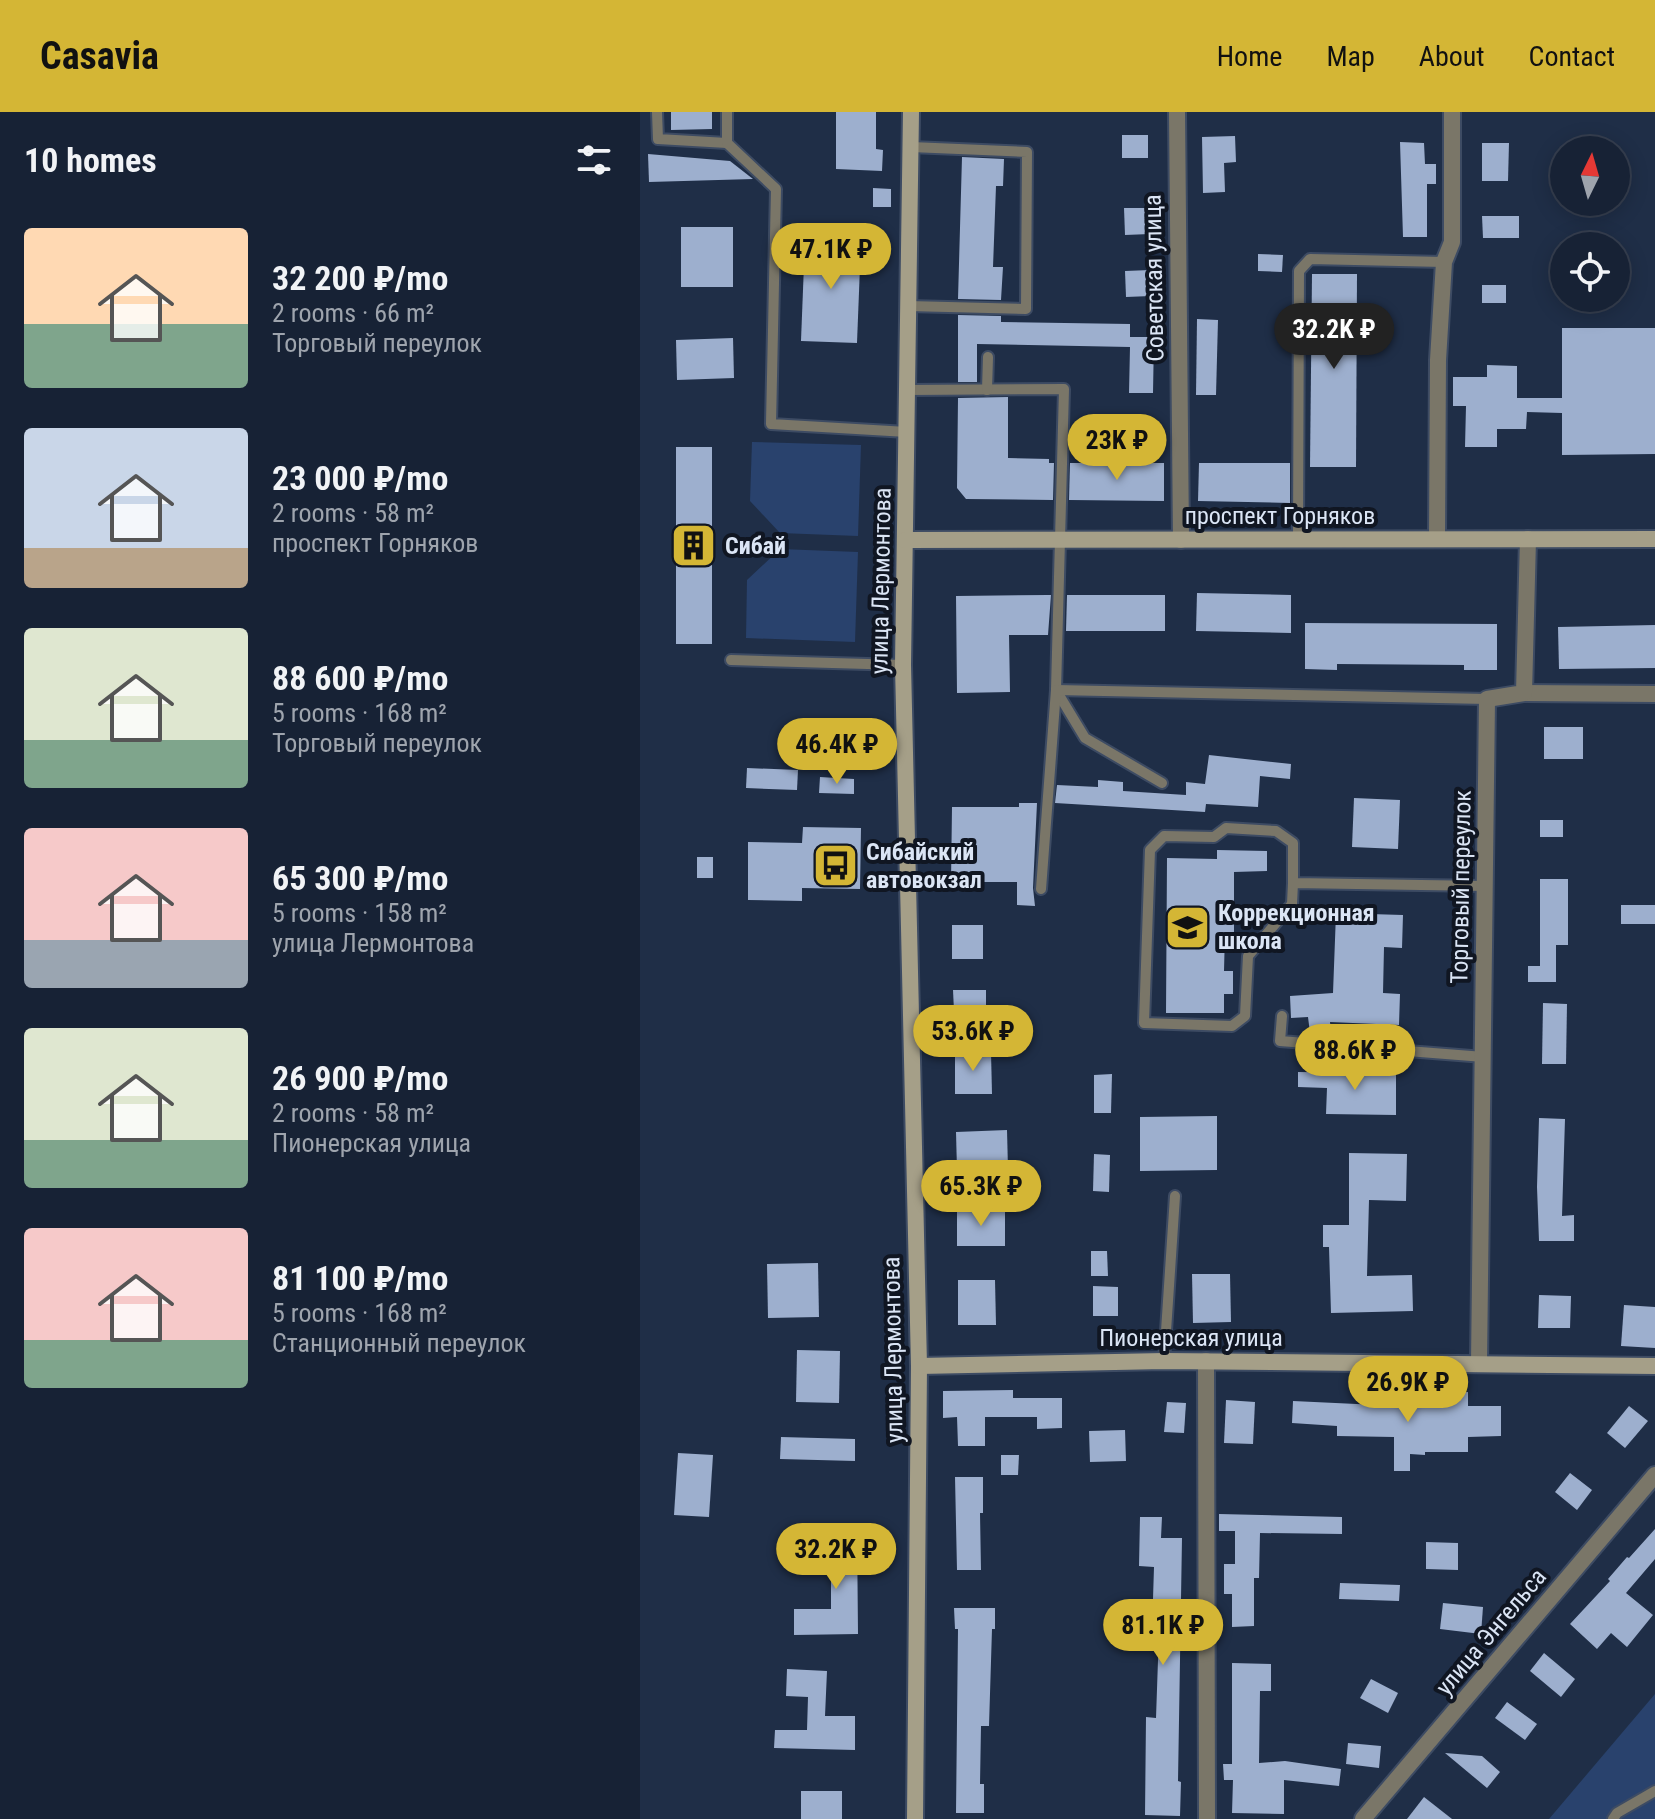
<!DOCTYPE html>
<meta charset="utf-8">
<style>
body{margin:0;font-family:"Roboto Condensed",sans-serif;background:#202a3d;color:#f1f3f6;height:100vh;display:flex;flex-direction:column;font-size:30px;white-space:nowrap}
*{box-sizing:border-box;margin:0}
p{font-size:26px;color:#9ea4ad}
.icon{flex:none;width:44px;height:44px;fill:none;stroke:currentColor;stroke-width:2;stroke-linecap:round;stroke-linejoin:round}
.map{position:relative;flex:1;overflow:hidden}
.sheet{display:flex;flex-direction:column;background:#172235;width:640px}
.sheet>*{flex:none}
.needle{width:52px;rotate:5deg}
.buttons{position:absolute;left:910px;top:24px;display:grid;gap:16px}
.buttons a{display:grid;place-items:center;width:80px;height:80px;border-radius:50%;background:#172235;box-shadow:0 4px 20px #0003,0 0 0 2px #363f50;font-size:40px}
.price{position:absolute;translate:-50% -68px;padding:0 18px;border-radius:28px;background:#d4b635;color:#111;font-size:26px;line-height:52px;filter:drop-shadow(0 2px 4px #0008)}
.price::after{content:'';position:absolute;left:50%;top:48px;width:24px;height:18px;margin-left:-12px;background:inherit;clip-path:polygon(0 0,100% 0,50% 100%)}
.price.current{background:#222;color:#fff}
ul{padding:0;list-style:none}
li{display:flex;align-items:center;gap:24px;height:200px;padding:0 24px}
li span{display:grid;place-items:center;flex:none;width:224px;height:160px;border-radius:8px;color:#555}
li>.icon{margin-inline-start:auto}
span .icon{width:96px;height:96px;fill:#fffc;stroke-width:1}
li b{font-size:34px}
h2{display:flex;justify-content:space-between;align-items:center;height:96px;padding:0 24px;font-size:34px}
header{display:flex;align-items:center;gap:48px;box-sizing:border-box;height:112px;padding:0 40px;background:#d4b635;color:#111}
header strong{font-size:38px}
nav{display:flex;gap:44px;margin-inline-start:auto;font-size:28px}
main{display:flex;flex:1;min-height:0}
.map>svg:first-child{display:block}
</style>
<header>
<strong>Casavia</strong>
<nav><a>Home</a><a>Map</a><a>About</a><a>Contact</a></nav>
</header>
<main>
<section class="sheet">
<h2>10 homes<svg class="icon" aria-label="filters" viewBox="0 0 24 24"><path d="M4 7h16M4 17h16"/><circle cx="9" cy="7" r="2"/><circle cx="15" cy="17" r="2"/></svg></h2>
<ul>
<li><span style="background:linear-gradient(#ffd9b3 60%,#7fa58c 0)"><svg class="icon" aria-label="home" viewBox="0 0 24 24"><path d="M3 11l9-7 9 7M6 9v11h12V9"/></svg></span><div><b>32 200 ₽/mo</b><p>2 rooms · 66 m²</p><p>Торговый переулок</p></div></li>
<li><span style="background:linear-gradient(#c9d6e8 75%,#b9a48a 0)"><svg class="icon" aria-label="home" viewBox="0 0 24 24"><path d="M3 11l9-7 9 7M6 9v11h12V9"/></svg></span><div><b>23 000 ₽/mo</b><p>2 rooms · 58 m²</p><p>проспект Горняков</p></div></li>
<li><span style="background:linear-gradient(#dfe7d0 70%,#7fa58c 0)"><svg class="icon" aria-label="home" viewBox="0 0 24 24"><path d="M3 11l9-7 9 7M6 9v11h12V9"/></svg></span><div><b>88 600 ₽/mo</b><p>5 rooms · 168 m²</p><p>Торговый переулок</p></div></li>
<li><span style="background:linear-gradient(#f6c9c9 70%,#9aa5b1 0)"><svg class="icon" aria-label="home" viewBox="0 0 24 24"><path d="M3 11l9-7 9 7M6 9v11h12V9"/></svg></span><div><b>65 300 ₽/mo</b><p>5 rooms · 158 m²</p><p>улица Лермонтова</p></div></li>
<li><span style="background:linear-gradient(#dfe7d0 70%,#7fa58c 0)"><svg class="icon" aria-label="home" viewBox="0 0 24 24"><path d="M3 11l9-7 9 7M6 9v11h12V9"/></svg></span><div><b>26 900 ₽/mo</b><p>2 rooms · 58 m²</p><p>Пионерская улица</p></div></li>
<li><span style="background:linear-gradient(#f6c9c9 70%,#7fa58c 0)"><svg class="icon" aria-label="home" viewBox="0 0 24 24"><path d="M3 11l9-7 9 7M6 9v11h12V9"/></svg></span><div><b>81 100 ₽/mo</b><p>5 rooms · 168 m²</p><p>Станционный переулок</p></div></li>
</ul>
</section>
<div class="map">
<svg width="1015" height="1707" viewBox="0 0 1015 1707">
<rect width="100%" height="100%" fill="#1f2e47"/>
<g fill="#29426d">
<polygon points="112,330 221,333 218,424 140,421 110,389"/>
<polygon points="140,437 218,440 215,530 106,526 107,468"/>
<polygon points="1015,1582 1015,1707 909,1707"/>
</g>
<g fill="#9dafce">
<polygon points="31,0 72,0 72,17 31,18"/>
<polygon points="196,0 236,0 236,37 243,38 242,59 196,57"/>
<rect x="482" y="23" width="26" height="23"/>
<polygon points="595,24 596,50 584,51 585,80 563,81 562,25"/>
<polygon points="760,30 784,31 785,52 796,52 796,72 787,72 787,125 763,125"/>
<polygon points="842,31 869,31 868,69 842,69"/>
<polygon points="8,42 90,49 113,67 9,70"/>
<polygon points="322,45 364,47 363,74 356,74 353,155 363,155 361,188 318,187"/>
<polygon points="233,76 251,77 251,95 233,95"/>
<polygon points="484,96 509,96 510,122 485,123"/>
<polygon points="842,104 879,104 879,126 843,126"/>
<rect x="41" y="115" width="52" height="60"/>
<polygon points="165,127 221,129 217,231 161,229"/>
<polygon points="618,142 643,143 642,160 618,159"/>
<polygon points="510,158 511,184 486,185 485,159"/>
<polygon points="672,162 717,162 716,355 670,355"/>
<rect x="842" y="173" width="24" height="18"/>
<polygon points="318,203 361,204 361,210 490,212 490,225 514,225 513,281 489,281 490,235 337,232 337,270 318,270"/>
<polygon points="557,207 578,208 576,283 556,283"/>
<polygon points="922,216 1015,216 1015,342 922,343 922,301 887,300 886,317 857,317 857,335 825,335 826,294 813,294 813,265 847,265 847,253 877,254 877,286 922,286"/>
<polygon points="93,226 94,266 37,268 36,228"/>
<polygon points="368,285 368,346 409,347 409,351 414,351 413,388 326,387 317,376 318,286"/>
<rect x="36" y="335" width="36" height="197"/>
<polygon points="430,351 524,351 524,389 429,388"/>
<polygon points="559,351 650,351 650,391 558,389"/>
<polygon points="557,481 651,483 651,521 556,519"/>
<polygon points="408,483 411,483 408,523 369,523 370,580 317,581 316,484"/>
<polygon points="427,483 525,483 525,519 426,519"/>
<polygon points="665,511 857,512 857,558 824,558 824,553 697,552 697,558 665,557"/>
<polygon points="1015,513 1015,556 919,557 918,515"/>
<rect x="904" y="615" width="39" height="32"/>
<polygon points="569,643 651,652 650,667 620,664 618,695 566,692 565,700 415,691 417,673 458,675 458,668 483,670 483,679 546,683 546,670 565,672"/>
<polygon points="107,656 158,658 157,678 106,676"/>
<polygon points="180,665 214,667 214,682 179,681"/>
<polygon points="714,686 760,688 758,737 712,735"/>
<polygon points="379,691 397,691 393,776 395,794 377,793 377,770 311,770 312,695 379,695"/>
<rect x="900" y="708" width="23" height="17"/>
<polygon points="163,715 221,716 220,777 162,776 162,789 108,788 108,730 162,731"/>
<polygon points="577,738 627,739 627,759 594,760 594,820 585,820 584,859 593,859 593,882 584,882 584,901 526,901 527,746 577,747"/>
<rect x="57" y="745" width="16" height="21"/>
<polygon points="900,767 928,767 928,833 916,833 916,870 888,870 888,854 900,854"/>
<rect x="981" y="793" width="34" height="19"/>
<polygon points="696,801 763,803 762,836 744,835 743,881 760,882 759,913 690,910 691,919 670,921 668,905 651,906 650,884 693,881"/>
<rect x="312" y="813" width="31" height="34"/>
<polygon points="313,878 346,878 346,899 314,899"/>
<polygon points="903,891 927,892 926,952 902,952"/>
<polygon points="315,940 351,940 352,982 315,982"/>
<polygon points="658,960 756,961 756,1003 686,1002 687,976 658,975"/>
<polygon points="472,962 471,1001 454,1001 454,963"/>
<polygon points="577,1004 577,1058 500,1059 500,1005"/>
<polygon points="899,1006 925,1007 922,1104 934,1103 934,1129 899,1129 897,1075"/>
<polygon points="367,1018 368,1057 317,1058 316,1020"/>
<polygon points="709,1041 767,1042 766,1089 729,1088 727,1164 772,1163 773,1199 691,1201 689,1135 683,1135 683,1113 709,1113"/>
<polygon points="454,1042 470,1043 469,1080 453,1079"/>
<rect x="317" y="1099" width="48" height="35"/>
<polygon points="451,1139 467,1139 468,1164 451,1164"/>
<polygon points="178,1151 179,1205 128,1206 127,1152"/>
<polygon points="552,1162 590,1162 591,1210 553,1211"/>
<polygon points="318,1168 355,1168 356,1213 318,1213"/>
<polygon points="453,1174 478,1175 478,1204 453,1204"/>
<polygon points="899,1183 931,1184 930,1216 898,1216"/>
<polygon points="984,1193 1015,1195 1015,1236 981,1234"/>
<polygon points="157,1238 200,1239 199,1291 156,1290"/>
<polygon points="373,1278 373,1286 422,1286 422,1316 397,1317 397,1305 345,1305 345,1334 318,1334 317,1305 303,1306 303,1279"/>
<polygon points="828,1280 828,1294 861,1294 861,1324 828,1325 828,1340 785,1340 785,1343 770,1342 770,1359 754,1359 754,1325 697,1324 697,1314 652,1311 653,1289 759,1294 759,1291 801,1291 801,1281"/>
<polygon points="586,1288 615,1290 613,1332 584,1331"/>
<polygon points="527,1290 546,1291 544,1321 524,1320"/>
<polygon points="989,1294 1008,1309 985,1336 967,1321"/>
<polygon points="485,1318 486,1349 450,1350 449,1319"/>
<polygon points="141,1325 215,1327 215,1349 140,1347"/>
<polygon points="38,1341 73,1343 69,1405 34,1403"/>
<polygon points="361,1343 379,1343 378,1363 361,1363"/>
<polygon points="930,1361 952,1378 937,1398 915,1380"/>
<polygon points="315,1365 343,1365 343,1401 340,1401 341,1458 317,1458"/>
<polygon points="579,1402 702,1405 702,1422 620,1421 619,1466 614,1466 614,1514 592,1515 592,1482 584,1482 584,1452 595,1452 595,1419 579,1419"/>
<polygon points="500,1405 522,1405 521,1426 542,1426 538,1669 541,1670 540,1704 505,1703 506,1605 516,1606 519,1519 513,1519 513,1502 492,1503 491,1487 513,1487 514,1455 499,1454"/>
<polygon points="217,1415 218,1522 154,1523 154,1497 191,1497 191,1416"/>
<polygon points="1015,1417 1015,1447 986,1481 1013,1503 987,1535 971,1521 957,1537 930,1512 970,1469 968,1467 987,1445 989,1446"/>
<polygon points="786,1430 818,1431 818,1458 786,1457"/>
<polygon points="700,1471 760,1473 759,1489 699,1487"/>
<polygon points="803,1491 843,1495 841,1522 800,1517"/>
<polygon points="314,1496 355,1496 355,1517 352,1517 349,1614 341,1614 340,1672 344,1672 344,1701 316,1701 318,1517 315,1517"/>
<polygon points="904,1541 935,1567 921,1585 890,1559"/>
<polygon points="592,1551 631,1552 631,1579 620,1579 619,1651 645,1649 701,1657 699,1674 644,1668 644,1702 592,1701 593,1668 584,1668 583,1652 592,1652"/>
<polygon points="147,1557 187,1559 185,1604 215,1604 215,1638 134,1636 135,1618 167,1618 168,1585 146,1584"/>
<polygon points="731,1567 758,1581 748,1601 720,1586"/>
<polygon points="867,1590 897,1612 885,1628 855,1606"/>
<polygon points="708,1631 741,1634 739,1656 706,1652"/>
<polygon points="805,1641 842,1644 860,1660 847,1676"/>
<rect x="161" y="1679" width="41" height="28"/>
<polygon points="784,1685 812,1707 767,1707"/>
</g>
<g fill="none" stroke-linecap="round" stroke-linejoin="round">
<defs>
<g id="lane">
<polyline points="17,0 18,27 87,31"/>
<polyline points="87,0 87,31 136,77 131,312 267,320"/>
<polyline points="268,194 386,197 387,40 271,35"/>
<polyline points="267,278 424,277 416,578 445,626 522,671"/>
<polyline points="347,278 348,245"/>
<polyline points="658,428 659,159 670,147 804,150"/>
<polyline points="91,548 263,553"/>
<polyline points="653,771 652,792 608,844 605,904 592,914 504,911 510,738 524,724 574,725 586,716 636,719 653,731 653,771 845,774"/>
<polyline points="401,777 416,578 847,587"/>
<polyline points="642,904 640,929 844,945"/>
<polyline points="524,1249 535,1084"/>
<polyline points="973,1707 977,1701 1015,1679"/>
</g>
<g id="street">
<polyline points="537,0 541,428"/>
<polyline points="797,427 798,248 804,150 812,130 812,0"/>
<polyline points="884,581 1015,582"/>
<polyline points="566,1249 567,1707"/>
<polyline points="839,1251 847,587 884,581 888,427"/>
<polyline points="723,1707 1015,1363"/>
</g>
<g id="secondary">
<polyline points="271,0 263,553 279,1254 275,1707"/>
<polyline points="265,428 1015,427"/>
<polyline points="279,1254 524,1249 1015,1254"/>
</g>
</defs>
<use href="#lane" stroke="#3d4b63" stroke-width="14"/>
<use href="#street" stroke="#3d4b63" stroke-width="20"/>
<use href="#secondary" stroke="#3d4b63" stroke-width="20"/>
<use href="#lane" stroke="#7a7668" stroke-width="10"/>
<use href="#street" stroke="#7a7668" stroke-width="16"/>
<use href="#secondary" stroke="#a59f88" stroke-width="16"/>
</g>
<defs>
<symbol id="building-square" viewBox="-11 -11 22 22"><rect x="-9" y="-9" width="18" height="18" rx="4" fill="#d4b635" stroke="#101622"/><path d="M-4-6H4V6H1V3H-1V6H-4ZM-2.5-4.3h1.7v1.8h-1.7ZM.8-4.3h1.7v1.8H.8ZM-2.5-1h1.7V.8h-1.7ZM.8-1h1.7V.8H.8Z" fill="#111"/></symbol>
<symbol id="bus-square" viewBox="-11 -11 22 22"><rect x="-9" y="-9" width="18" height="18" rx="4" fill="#d4b635" stroke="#101622"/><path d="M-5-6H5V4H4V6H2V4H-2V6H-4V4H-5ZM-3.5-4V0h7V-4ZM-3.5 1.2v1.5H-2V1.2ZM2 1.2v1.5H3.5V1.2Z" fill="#111"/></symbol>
<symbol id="school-square" viewBox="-11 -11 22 22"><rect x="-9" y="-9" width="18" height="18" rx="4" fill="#d4b635" stroke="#101622"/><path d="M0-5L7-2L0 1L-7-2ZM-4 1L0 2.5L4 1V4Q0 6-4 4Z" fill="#111"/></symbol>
</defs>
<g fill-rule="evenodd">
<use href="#building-square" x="28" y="408" width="51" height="51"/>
<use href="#bus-square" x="170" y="728" width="51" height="51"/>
<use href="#school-square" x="522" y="790" width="51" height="51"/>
</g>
<g text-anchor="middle" stroke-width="8" stroke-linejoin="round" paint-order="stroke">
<g font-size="24" fill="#dbe5f5" stroke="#101622">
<text transform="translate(514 166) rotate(-91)" y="8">Советская улица</text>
<text x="640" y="412">проспект Горняков</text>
<text transform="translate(241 469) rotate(-89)" y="8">улица Лермонтова</text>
<text transform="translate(821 775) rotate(-89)" y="8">Торговый переулок</text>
<text x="551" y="1234">Пионерская улица</text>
<text transform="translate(253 1238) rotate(-91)" y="8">улица Лермонтова</text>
<text transform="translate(851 1520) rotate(-50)" y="8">улица Энгельса</text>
</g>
<g font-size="24" font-weight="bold" fill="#dbe5f5" stroke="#101622" text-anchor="start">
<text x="85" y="442">Сибай</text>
<text x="226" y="748">Сибайский<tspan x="226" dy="28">автовокзал</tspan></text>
<text x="578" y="809">Коррекционная<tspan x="578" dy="28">школа</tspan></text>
</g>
</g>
</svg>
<div class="buttons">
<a><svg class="needle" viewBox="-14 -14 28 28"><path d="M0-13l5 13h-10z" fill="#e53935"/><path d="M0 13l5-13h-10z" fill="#9ea4ad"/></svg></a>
<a><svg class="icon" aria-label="locate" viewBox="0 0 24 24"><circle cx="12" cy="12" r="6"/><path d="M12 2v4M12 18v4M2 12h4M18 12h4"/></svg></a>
</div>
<b class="price" style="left:191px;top:179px">47.1K ₽</b>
<b class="price current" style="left:694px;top:259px">32.2K ₽</b>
<b class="price" style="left:477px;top:370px">23K ₽</b>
<b class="price" style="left:197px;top:674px">46.4K ₽</b>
<b class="price" style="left:333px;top:961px">53.6K ₽</b>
<b class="price" style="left:715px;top:980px">88.6K ₽</b>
<b class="price" style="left:341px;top:1116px">65.3K ₽</b>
<b class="price" style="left:768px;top:1312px">26.9K ₽</b>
<b class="price" style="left:196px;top:1479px">32.2K ₽</b>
<b class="price" style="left:523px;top:1555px">81.1K ₽</b>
</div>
</main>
